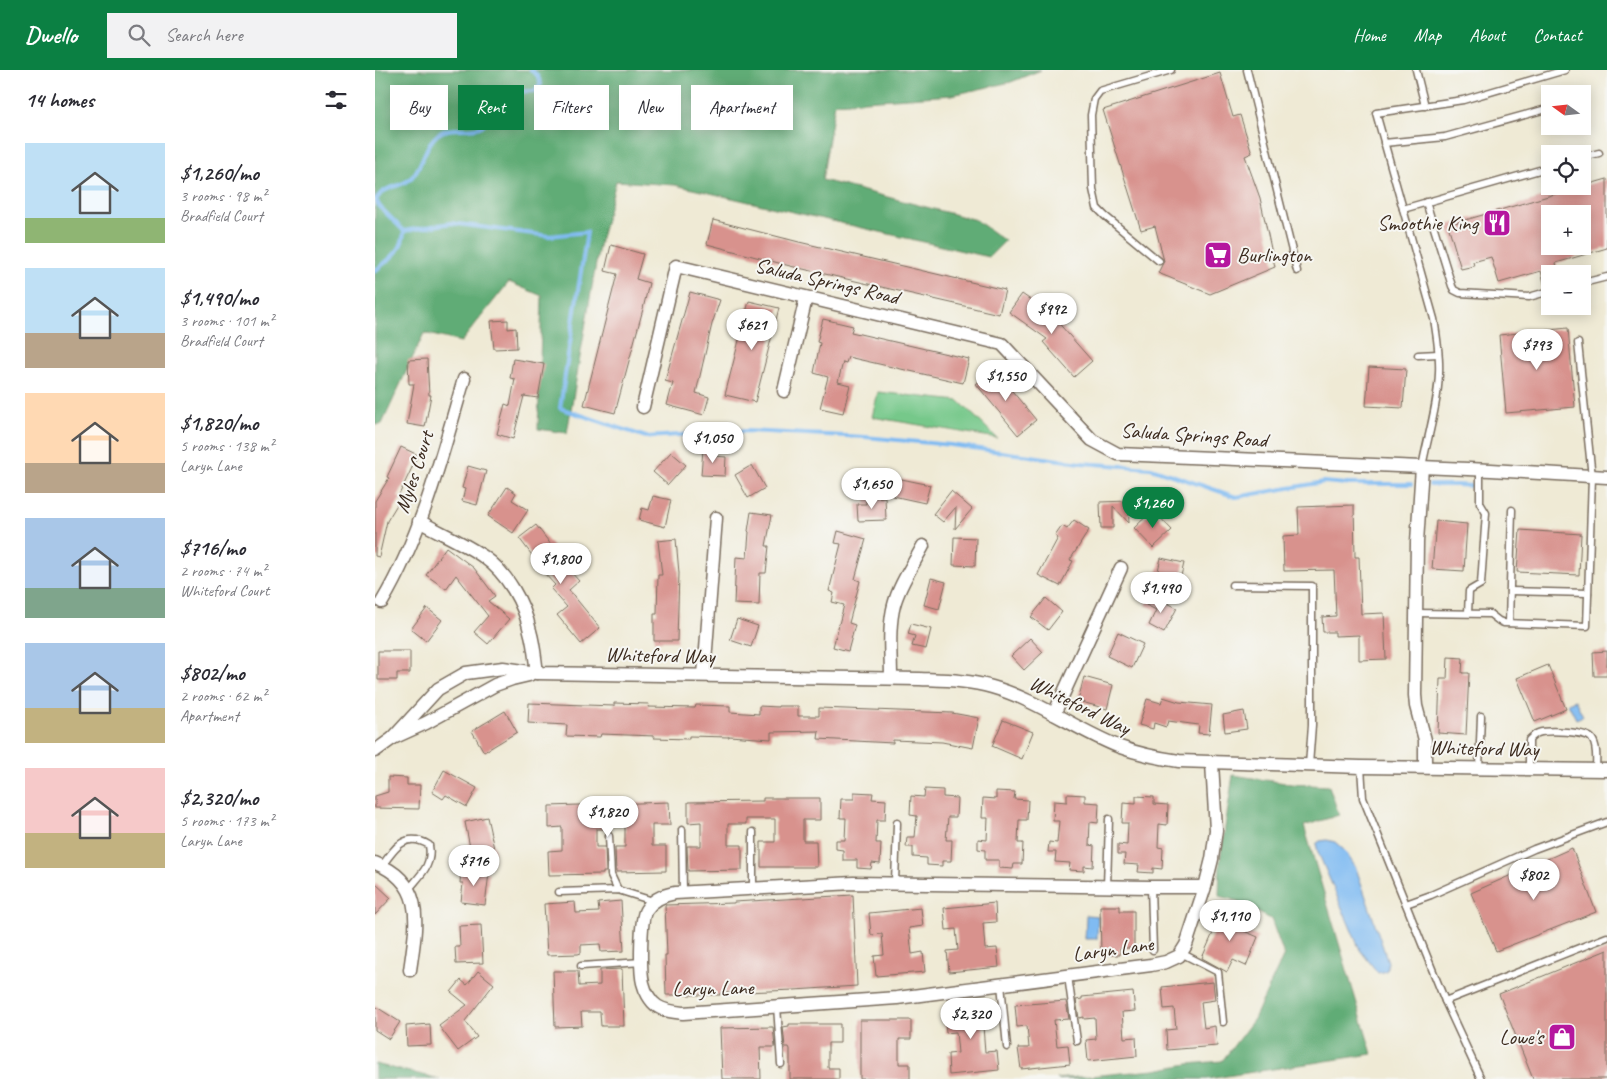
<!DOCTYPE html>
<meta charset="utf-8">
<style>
body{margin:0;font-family:Caveat,sans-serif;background:#f2f2f3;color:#2b2b33;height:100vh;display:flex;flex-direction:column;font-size:19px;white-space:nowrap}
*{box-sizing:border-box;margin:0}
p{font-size:16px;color:#7c7c81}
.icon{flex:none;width:28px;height:28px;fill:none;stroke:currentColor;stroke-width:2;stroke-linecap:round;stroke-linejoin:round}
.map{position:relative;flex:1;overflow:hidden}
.side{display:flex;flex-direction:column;background:#fff;width:375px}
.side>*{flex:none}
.top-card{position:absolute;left:15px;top:15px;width:475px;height:45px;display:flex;gap:10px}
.needle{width:32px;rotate:285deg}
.controls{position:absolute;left:1166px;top:15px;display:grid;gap:10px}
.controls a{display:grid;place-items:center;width:50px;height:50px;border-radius:0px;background:#fff;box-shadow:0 2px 12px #0003;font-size:25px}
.price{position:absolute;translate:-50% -42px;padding:0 11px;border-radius:18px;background:#fff;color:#222;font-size:16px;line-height:32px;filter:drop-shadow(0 1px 2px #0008)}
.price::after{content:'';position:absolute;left:50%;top:30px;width:15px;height:11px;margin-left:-8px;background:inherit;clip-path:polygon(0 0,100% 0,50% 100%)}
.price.selected{background:#0b8043;color:#fff}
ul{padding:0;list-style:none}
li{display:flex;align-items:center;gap:15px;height:125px;padding:0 25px}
li span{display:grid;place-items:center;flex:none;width:140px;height:100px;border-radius:0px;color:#555}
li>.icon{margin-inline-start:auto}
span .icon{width:60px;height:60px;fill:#fffc;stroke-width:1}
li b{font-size:21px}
h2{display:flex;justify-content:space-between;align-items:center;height:60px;padding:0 25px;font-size:21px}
.chip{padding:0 18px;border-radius:0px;background:#fff;box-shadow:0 2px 12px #0003;font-size:18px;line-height:45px}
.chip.selected{background:#0b8043;color:#fff}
header{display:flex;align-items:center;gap:30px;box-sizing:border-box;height:70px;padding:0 25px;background:#0b8043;color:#fff}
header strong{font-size:24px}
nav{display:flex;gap:28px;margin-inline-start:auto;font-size:18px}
.search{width:350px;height:45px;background:#f2f2f3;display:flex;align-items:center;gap:12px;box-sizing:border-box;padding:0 18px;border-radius:0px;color:#7c7c81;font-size:19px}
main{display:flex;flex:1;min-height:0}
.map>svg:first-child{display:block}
</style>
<header>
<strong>Dwello</strong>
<div class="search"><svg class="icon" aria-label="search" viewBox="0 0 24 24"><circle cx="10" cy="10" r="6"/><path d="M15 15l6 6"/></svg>Search here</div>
<nav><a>Home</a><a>Map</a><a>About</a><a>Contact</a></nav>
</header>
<main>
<section class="side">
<h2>14 homes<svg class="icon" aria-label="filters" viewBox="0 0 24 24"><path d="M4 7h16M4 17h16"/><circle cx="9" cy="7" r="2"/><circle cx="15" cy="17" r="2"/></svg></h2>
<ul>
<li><span style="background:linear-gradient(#bfe0f5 75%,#8fb573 0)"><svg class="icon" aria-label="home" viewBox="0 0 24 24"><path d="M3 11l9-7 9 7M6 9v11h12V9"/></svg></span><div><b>$1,260/mo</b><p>3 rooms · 98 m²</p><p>Bradfield Court</p></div></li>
<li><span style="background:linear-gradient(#bfe0f5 65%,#b9a48a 0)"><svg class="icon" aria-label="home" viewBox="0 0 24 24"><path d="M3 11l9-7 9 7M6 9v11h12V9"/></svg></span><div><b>$1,490/mo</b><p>3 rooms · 101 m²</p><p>Bradfield Court</p></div></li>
<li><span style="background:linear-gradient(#ffd9b3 70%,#b9a48a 0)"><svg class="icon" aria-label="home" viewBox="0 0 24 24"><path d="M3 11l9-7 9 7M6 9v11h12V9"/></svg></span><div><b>$1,820/mo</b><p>5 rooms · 138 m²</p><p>Laryn Lane</p></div></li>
<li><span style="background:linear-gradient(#a9c7e8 70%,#7fa58c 0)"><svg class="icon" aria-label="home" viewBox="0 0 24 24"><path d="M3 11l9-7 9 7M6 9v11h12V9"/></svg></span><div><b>$716/mo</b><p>2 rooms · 74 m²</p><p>Whiteford Court</p></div></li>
<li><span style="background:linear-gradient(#a9c7e8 65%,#c2b280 0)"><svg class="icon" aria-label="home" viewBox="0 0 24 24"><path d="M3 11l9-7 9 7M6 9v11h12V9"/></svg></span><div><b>$802/mo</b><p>2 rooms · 62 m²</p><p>Apartment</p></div></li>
<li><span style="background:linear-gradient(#f6c9c9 65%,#c2b280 0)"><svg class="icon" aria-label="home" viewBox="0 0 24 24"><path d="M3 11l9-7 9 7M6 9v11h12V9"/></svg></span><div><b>$2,320/mo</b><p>5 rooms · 173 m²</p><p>Laryn Lane</p></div></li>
</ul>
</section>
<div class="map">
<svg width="1232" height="1009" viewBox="0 0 1232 1009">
<rect width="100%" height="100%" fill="#f6f6f2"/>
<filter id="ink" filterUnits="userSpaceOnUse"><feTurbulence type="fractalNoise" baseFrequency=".02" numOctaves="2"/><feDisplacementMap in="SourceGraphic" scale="10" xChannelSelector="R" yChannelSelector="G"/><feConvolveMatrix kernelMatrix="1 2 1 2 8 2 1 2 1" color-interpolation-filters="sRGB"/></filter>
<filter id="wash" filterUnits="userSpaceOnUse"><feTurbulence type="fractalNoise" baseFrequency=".0096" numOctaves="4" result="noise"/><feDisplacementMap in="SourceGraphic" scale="20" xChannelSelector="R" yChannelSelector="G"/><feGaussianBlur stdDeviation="1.12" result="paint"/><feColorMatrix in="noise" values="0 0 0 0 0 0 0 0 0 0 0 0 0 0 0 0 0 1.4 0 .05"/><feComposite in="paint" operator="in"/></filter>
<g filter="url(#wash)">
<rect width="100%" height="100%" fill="#efead5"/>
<polygon fill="#76c88a" stroke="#587954" points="503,322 584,331 622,368 497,347"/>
<g fill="#60ac76" stroke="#4e6b4a">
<polygon points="0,0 666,0 636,12 577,25 460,33 447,110 601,150 630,171 614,187 300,115 241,111 224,176 192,363 163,359 167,226 134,212 86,272 49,263 7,354 0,355"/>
<polygon points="858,705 917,714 954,716 964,745 929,756 997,984 832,1009 681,1009 780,1000 813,994 847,991 879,949 909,885 896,849 856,829 844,826 845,790"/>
<polygon points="0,994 65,1009 0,1009"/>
</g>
<g fill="#80bbf2" stroke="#5e7288">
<polygon points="1200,630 1208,646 1201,649 1193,633"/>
<polygon points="952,770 960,772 970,781 981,798 1013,892 1011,901 1003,903 985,880 943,782 941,774 945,771"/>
<polygon points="711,845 723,846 722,869 710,869"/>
</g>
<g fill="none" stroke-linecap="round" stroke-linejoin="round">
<g stroke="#80bbf2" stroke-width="4">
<polyline points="29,161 76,153 174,166 212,162 185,338 271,367 371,361 490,367 576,375 706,393 776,398 861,427 949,412 971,414 1036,414"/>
<path d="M0,201C15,188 28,182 29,161L5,137L1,130C10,114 25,119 36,108C48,96 49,76 62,65C75,54 94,63 107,56C111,53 128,28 133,22L159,21L166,14L162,5L156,0"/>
<polyline points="1055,415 1082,415 1097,416"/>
</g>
</g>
<g id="blocks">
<g fill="#d8928d" fill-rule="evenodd">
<polygon points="845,3 858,47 865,45 877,83 870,86 885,128 900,197 835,224 783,203 789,191 780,156 766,160 728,40"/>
<path d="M1232,109V178L1181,193L1184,204H1175V216L1170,217L1166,201L1124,213L1116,187L1098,192L1099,196L1086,199L1073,155ZM1175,144H1208V176H1175Z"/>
<polygon points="338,150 424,172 630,220 624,244 415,196 332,174"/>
<polygon points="236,175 268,184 261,209 274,213 268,239 240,343 209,335 242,204 230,201"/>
<polygon points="315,222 345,230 337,254 321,323 334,327 329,345 292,335 298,313 290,311"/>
<polygon points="647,224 681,248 680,249 717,291 699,307 668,272 672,269 634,242"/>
<polygon points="374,231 404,238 380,332 350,325"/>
<polygon points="448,249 478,256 476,262 594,289 588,313 473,287 471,293 468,292 463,312 475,315 468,343 445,338 453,307 439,303 445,273 442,272"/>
<polygon points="133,250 133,259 141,258 142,278 119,279 116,251"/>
<polygon points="1193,258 1200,337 1131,343 1124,265"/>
<polygon points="52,289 54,325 56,325 50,357 32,354 39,314 34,314 33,290"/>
<polygon points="138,289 169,294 163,328 149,326 138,369 122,364 130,334 135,336 140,309 135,308"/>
<polygon points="994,297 1031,299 1028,338 991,336"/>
<polygon points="619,299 661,350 643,365 601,314"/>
<polygon points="26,377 43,385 23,427 26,428 12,451 4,487 0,486 0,431 14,408 12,407"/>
<polygon points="328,379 338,380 338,386 351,387 350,406 326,405"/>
<polygon points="296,382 311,395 293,415 278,402"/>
<polygon points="377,395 390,418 373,428 360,405"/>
<polygon points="93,396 111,401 102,435 87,431 90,419 87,418"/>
<polygon points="522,408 555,415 550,433 518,426"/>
<polygon points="132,417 141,423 137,430 153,440 138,463 113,446"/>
<polygon points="576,421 597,439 580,459 581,437 568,452 558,444"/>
<polygon points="278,426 296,430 290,457 264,450 267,438 274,440"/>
<polygon points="510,427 511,450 483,451 482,434 491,434 491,428"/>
<polygon points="753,431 754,453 738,436 738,458 726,458 725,432"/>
<polygon points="979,435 980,487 984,487 986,544 1009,543 1011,589 984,590 984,565 960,566 960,562 948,562 947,547 961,546 959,500 909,501 908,466 924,465 923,437"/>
<polygon points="778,440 797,460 778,478 759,458"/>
<polygon points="376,442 397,445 391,476 394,476 391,503 385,503 384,535 359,534 361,487 372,488 374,462 373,461"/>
<polygon points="699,450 714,460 695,490 698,491 685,516 663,505 683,468 680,466 687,456 692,459"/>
<polygon points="1061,451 1092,454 1089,501 1057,499"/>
<polygon points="161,455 180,480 178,482 204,511 194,520 225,558 206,574 182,545 192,537 176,519 180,515 168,502 169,501 144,468"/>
<polygon points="1145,460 1206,464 1204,505 1142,502"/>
<polygon points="463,461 491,469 480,509 485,511 474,553 480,555 473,581 458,577 469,535 457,532 459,523 454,521 466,474 460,473"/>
<polygon points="579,467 601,468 600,496 578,495"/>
<polygon points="301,469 304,503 302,571 279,571 279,544 282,544 283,505 287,505 283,471"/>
<polygon points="71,477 99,498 120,526 113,531 134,549 113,574 99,562 113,546 81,505 71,519 51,505"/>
<polygon points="786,488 809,493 803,519 780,513"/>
<polygon points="556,508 571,512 564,539 549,535"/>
<polygon points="777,525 802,538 789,563 774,555 781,540 771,535"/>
<polygon points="671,528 687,542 673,560 656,547"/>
<polygon points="52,538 67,550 51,571 36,559"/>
<polygon points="362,549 383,556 376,577 355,570"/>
<polygon points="536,554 556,559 551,579 537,576 540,566 533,564"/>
<polygon points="743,562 768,574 757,598 732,586"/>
<polygon points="655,568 668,582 649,600 636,586"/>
<polygon points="3,581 35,581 35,603 22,603 22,610 3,610"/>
<polygon points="1232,581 1232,606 1219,606 1218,582"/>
<polygon points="1073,587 1088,588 1087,603 1094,603 1091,665 1063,663 1065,609 1072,609"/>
<polygon points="1173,595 1191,639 1160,652 1142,608"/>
<polygon points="709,607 738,615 732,639 703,631"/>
<polygon points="788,627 804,632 837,635 834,664 823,663 824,655 793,651 791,657 779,653 778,659 764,655 772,629 786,633"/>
<polygon points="154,633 239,636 239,633 274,634 273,637 320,638 321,635 355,636 355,642 384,644 384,636 403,637 403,636 423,636 423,646 444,646 444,638 577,643 604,648 598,678 567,672 518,670 518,673 443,669 444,661 396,662 396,669 354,666 354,667 314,666 314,669 279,668 280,666 226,664 225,667 191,666 192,655 153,653"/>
<polygon points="130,641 142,662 109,682 97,661"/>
<polygon points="869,641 872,659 850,662 848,645"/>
<polygon points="628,650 658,662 647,689 617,676"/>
<polygon points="69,700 102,718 92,737 71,725 68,729 57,722"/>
<polygon points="13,707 32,708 32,715 45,715 44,739 0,738 0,726 13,722"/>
<polygon points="550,719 568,720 568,727 582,728 581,747 573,747 571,770 577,770 576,791 567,791 567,796 552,795 552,788 538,787 538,777 531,777 532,767 540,767 542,746 535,745 536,726 549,727"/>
<polygon points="621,721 640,722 639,729 653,730 652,750 644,750 643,773 648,773 647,794 639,794 638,799 624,798 624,790 610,790 610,780 603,779 603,769 612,770 613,748 607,748 608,728 621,729"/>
<polygon points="479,722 498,723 497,729 511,730 510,750 502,750 501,773 506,773 505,794 497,793 496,799 482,798 482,790 468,790 468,780 461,779 461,770 470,770 471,748 465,748 466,729 479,729"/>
<polygon points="692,724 710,725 710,732 724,733 723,753 715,752 714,775 719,776 718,797 709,796 709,801 694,800 695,793 680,792 681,782 673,782 674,772 682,773 684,751 678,751 679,731 692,732"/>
<polygon points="761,726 779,727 779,734 793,735 792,755 784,754 783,777 788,778 787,799 778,798 778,803 763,802 764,795 749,794 750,784 743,784 743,774 752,775 753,753 747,753 748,733 761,734"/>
<polygon points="388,728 445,728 445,750 428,750 428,771 441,771 442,797 386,797 386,772 400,772 400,749 371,749 371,754 353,754 353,775 367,775 367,800 313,801 312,776 326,776 326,752 313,753 313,732 388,731"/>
<polygon points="294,732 295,755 277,755 277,776 291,776 291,801 241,802 240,777 250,777 250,753 229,754 229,759 221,759 221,777 230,777 231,802 228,802 228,804 174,805 173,781 187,780 187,757 174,758 174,736"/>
<polygon points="112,747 120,783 97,788 90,752"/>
<polygon points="1197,778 1221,842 1121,881 1096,823"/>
<polygon points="86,799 114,803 110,835 86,832 88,813 85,813"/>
<polygon points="0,813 16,828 0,845"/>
<polygon points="478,825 482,916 419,920 345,923 345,925 291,925 290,885 292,885 290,835 359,833 359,832"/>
<polygon points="246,831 249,881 226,882 225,874 206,875 206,883 203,884 172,885 169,834 200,832 201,843 224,842 223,833"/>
<polygon points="620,833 621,852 608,853 610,879 622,878 624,897 574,902 572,881 583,880 581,859 571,860 569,838"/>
<polygon points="725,836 745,836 745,841 759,841 759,878 745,878 745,885 726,885"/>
<polygon points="546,838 548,856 534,858 537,884 548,882 550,902 501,906 499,886 509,885 507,864 496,865 494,843"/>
<polygon points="848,840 873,851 869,861 883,867 871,896 858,890 852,902 827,888"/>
<polygon points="106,855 108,893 81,894 80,877 85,877 84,856"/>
<polygon points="1232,880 1232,1009 1158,1009 1124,924"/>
<polygon points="247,899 249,956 226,956 225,942 206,942 207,956 180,957 178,901 203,901 204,916 225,915 225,900"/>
<polygon points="103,901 119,914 90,951 102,967 83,981 64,956 92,935 76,922 86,910 92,915"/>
<polygon points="838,912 840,930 826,932 829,958 840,956 842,976 792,980 791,960 801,959 799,938 789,939 787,917"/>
<polygon points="758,922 760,941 747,942 749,968 761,967 762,986 713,991 711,970 721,969 720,948 709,949 709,947 704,948 701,930 707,929 707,927"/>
<polygon points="691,931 694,949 679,950 682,976 693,975 695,994 646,999 643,978 654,978 652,956 642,957 640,935"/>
<polygon points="0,936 25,952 14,969 0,960"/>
<polygon points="620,936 622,955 608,956 610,982 622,981 624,1000 574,1005 573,984 583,983 581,962 571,963 569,941"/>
<polygon points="485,950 536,950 536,969 524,969 524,994 535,994 535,1009 485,1009"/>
<polygon points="55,954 56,975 32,976 31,956"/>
<polygon points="414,954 465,954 465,973 453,973 453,998 464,998 464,1009 415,1009 415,979 414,977 410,977 408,957 414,956"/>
<polygon points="398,957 400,977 385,977 386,1009 347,1009 345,958"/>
</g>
</g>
</g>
<g filter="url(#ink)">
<use href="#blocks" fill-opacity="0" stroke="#7a6d5e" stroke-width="1"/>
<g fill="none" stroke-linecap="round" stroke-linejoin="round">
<defs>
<g id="service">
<polyline points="872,0 922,201"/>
<polyline points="1041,0 1050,36"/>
<polyline points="1009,73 1070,67 1175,38"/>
<polyline points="1208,87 1224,83"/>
<polyline points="1051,132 1077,216 1079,220 1085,223 1154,227 1175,221"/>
<polyline points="1028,139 1175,97"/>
<polyline points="784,191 730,146 722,138 718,119 716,45 719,29 725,21 796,0"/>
<polyline points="1208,213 1232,207"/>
<polyline points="1043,285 1063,284"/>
<path d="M1047,397C1053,366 1063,334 1064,303C1065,285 1062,267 1059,249L1001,43L1088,30L1190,0"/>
<polyline points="857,515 937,516 937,655 934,695"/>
<polyline points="1135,521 1213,523"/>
<polyline points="1040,543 1115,544 1124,551 1129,553 1212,556 1217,407 1203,273"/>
<polyline points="1093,543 1094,521 1106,514 1111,443 1105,433 1105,400"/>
<polyline points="1134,553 1137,440"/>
<polyline points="986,697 988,728 1070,931 1106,1009"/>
<polyline points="1104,698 1106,646"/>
<path d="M1154,699V670C1157,667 1160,664 1163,663C1172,660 1212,661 1217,669C1223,677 1221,691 1221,700"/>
<polyline points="307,760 308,822"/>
<polyline points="378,762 378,818"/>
<polyline points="234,766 236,805 243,820"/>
<path d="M7,796C20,777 31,761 54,775C58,796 45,805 33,820"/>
<polyline points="520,813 522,753"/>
<polyline points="732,817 734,749"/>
<polyline points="776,817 778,880"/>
<polyline points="184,822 243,820 278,831"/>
<polyline points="1031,834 1056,825 1159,779 1232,752"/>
<polyline points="806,883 843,902 848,952"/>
<polyline points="206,896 267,892"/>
<polyline points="693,906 702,971"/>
<polyline points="626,914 632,977"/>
<polyline points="1070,931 1232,867"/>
<polyline points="402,936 406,994"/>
</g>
<g id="minor">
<polyline points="409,321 431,228"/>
<polyline points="268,337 301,196 627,274 717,370 743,384 1116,400 1232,407"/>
<polyline points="1047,397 1042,472 1040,625 1041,636 1050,670 1050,697"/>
<path d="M44,451C65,463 89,473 109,487C132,503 149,533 155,561C159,574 160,589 162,603"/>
<path d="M7,532C47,464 67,385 89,309"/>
<polyline points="329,605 341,448"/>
<path d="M516,608C516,585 513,558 519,535C524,515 538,495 548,476"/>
<polyline points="679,644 746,498"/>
<path d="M18,668L63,619L91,603L128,598L162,603L545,609C569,610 594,610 617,617C663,630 701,660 745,677C764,684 784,688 804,691L986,697L1232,700"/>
<polyline points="0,681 18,668 51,653 120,615 137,609 154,605"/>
<path d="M0,793C52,813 41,856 35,900"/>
<path d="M830,817H776L478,813L300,823C288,825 278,829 271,840C265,849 265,902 268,913C270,921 275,931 282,936C289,941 299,942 308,943L522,928L776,895L791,892L804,886L806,883L811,875L830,817L837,789L841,760L837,693"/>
</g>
</defs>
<use href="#service" stroke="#7a6d5e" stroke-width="9"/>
<use href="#minor" stroke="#7a6d5e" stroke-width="15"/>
<use href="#service" stroke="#fff" stroke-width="6"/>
<use href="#minor" stroke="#fff" stroke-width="12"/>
</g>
</g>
<defs>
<symbol id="restaurant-square" viewBox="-11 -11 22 22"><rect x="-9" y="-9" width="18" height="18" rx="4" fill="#b5179e" stroke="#f6f6f2"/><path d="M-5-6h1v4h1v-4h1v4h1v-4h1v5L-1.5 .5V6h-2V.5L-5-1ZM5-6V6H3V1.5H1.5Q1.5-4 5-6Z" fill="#fff"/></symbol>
<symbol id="supermarket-square" viewBox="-11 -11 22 22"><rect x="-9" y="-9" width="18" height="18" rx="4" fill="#b5179e" stroke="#f6f6f2"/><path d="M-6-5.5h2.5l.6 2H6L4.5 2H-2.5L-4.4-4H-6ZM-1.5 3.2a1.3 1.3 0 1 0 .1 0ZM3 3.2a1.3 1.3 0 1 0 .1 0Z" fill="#fff"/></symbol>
<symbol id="shop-square" viewBox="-11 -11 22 22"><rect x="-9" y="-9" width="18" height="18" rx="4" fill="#b5179e" stroke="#f6f6f2"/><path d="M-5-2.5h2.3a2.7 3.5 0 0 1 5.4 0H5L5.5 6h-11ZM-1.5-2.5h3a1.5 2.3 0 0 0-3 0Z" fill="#fff"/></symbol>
</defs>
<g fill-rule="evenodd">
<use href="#restaurant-square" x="1106" y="137" width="32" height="32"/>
<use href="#supermarket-square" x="827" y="169" width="32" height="32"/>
<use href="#shop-square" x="1171" y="951" width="32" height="32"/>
</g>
<g text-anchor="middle" stroke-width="4" stroke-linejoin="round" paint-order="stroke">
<g font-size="21" fill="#3b2a1e" stroke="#f6f6f2" text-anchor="end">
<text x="1103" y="160">Smoothie King</text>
<text x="862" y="192" text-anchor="start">Burlington</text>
<text x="1168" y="974">Lowe's</text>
</g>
<g font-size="21" fill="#3b2a1e" stroke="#f6f6f2">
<text transform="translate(452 211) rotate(13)" y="7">Saluda Springs Road</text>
<text transform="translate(819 365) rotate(4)" y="7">Saluda Springs Road</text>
<text transform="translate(39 402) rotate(-72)" y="7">Myles Court</text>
<text transform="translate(285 585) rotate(1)" y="7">Whiteford Way</text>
<text transform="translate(705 635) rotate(26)" y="7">Whiteford Way</text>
<text transform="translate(1109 678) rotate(1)" y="7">Whiteford Way</text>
<text transform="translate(738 879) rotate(-8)" y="7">Laryn Lane</text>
<text transform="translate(338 918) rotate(-1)" y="7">Laryn Lane</text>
</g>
</g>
</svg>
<div class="controls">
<a><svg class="needle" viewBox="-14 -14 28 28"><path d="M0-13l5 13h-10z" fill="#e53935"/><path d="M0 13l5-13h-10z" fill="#7c7c81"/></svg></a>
<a><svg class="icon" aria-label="locate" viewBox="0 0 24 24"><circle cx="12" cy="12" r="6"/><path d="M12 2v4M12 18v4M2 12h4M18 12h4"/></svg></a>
<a>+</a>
<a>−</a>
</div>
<b class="price" style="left:677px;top:265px">$992</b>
<b class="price" style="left:377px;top:281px">$621</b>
<b class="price" style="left:1162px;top:301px">$793</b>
<b class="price" style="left:631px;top:332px">$1,550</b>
<b class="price" style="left:338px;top:394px">$1,050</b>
<b class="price" style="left:497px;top:440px">$1,650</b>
<b class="price selected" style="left:778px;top:459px">$1,260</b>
<b class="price" style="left:186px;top:515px">$1,800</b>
<b class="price" style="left:786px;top:544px">$1,490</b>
<b class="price" style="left:233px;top:768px">$1,820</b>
<b class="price" style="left:99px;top:817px">$716</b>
<b class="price" style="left:1159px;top:831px">$802</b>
<b class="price" style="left:855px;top:872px">$1,110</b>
<b class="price" style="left:596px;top:970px">$2,320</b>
<div class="top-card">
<a class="chip">Buy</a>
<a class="chip selected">Rent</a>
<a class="chip">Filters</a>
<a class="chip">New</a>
<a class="chip">Apartment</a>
</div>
</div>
</main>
